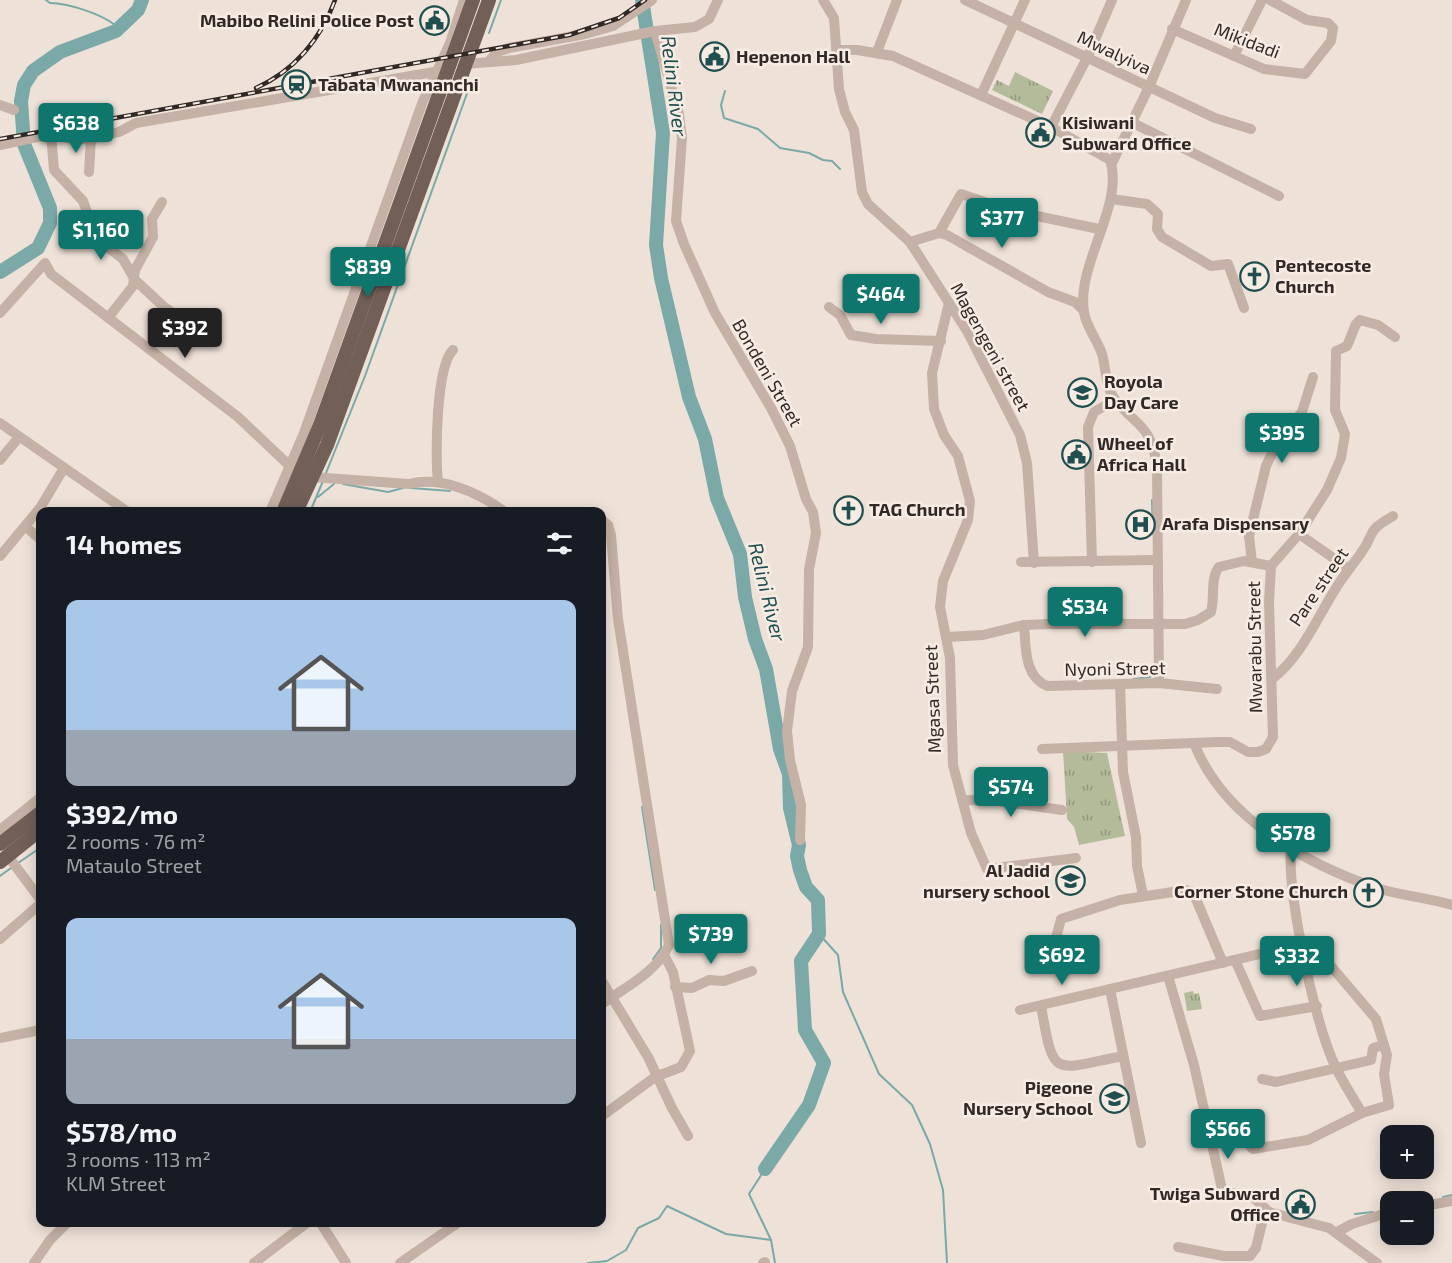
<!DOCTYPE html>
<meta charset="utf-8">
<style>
body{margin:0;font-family:"Exo 2",sans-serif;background:#242831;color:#f1f3f6;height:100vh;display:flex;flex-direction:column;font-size:22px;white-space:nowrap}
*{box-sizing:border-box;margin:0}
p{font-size:20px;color:#9ea1a6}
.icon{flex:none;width:33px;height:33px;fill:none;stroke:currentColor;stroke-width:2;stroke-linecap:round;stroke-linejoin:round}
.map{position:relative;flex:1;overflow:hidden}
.panel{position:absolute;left:36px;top:507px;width:570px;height:720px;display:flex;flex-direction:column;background:#171b24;border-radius:12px;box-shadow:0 3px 15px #0003}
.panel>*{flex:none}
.tools{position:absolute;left:1380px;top:1125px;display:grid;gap:12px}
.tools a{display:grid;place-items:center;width:54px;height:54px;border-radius:12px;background:#171b24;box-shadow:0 3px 15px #0003;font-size:30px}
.price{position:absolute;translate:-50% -51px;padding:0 14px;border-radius:6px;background:#0f766e;color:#fff;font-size:20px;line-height:39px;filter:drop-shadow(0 2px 3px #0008)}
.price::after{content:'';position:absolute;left:50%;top:36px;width:18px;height:14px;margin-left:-9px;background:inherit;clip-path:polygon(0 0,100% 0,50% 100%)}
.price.active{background:#222;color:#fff}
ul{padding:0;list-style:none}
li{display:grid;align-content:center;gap:12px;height:318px;padding:0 30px}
li span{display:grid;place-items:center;height:186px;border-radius:12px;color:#555}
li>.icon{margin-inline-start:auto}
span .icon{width:108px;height:108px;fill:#fffc;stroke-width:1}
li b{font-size:26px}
h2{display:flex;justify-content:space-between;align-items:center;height:72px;padding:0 30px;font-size:26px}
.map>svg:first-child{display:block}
</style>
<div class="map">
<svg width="1452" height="1263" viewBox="0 0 1452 1263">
<defs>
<pattern id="park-tufts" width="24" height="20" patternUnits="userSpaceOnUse" patternTransform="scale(1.5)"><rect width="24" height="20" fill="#b3bb9a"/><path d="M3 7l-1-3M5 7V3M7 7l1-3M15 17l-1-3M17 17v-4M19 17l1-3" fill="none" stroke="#92987d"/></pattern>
</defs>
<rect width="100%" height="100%" fill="#eee2d8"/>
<g fill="url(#park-tufts)">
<polygon points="1015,72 1053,91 1042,114 992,90 997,80 1009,86"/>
<polygon points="1063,751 1107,753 1125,836 1079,845 1074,827 1067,819"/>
<polygon points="1193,991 1194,994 1199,993 1202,1009 1187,1011 1184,993"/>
</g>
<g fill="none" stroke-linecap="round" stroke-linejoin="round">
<g stroke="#7aa9a7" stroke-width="2">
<path d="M46,0L50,3C68,3 101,14 115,25L116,31"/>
<polyline points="489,33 501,0"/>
<polyline points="725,91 721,105 724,118 758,129 780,148 809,153 823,160 832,161 840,169"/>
<polyline points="326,473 365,376 469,88"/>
<polyline points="343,484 388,492 403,488"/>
<polyline points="411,488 450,491"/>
<polyline points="318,497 334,484"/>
<polyline points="1152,500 1153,534"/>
<polyline points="310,512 323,481"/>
<polyline points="1134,679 1150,677 1156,672"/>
<polyline points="642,807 655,890"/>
<polyline points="18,863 40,848"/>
<polyline points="0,876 11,868"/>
<polyline points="819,934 838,955 843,992 879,1074 912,1105 930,1144 943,1190 947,1263"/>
<polyline points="653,959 661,948 661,925"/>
<polyline points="765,1169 749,1194 771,1240 775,1263"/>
<polyline points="1443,1197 1452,1195"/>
<polyline points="1412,1202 1432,1199"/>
<polyline points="1355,1214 1373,1212"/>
<polyline points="588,1263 607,1261 626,1250 638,1228 659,1218 667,1206 726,1234 771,1240"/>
</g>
<g stroke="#7aa9a7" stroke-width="14">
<polyline points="642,0 663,133 656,245 661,278 689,397 705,439 717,498 740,554 745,597 755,639 766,669 780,749 789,774 790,808 799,845 797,856 800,870 806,887 818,900 819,934 801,961 805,1030 824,1063 809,1105 765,1169"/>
<polyline points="0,272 38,248 50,223 50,208 24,144 21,101 24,85 33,71 60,52 116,31 138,10 142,0"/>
</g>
<g stroke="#c5b1a5" stroke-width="10">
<polyline points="823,0 834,18 839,89 845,112 854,130 862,192 868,204 910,242 967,331 1020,435 1027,463 1034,563"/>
<polyline points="965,0 1215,118 1251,129"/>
<polyline points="1172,29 1264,69 1305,74 1331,41 1333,28 1328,23 1307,20 1270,0"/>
<polyline points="655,31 679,114 682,138 676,221 684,244 715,313 771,408 790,446 806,499 813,512 816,533 809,569 808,647 792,691 787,731 790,760 801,805 800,840"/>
<path d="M837,50H857L893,56L1051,127L1110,160C1125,205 1076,264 1084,312C1086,327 1097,339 1102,354C1106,367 1105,386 1114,398C1136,428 1149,420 1157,465L1159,683"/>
<polyline points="877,52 897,0"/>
<polyline points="1234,56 1262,0"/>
<polyline points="489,61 497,52 509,48 585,34 613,26 652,0"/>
<polyline points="466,64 516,60 655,31 695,27 709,19 718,0"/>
<polyline points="981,95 1025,0"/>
<polyline points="0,105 14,110"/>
<polyline points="1131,122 1279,196"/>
<polyline points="1051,127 1087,58 1112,0"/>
<polyline points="51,134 54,170 83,201 97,239 123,259 135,280 163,306 193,327 199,326"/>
<polyline points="0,145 51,134 67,138 91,139 119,132 136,123 440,71"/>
<polyline points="1112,163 1149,87 1186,0"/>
<polyline points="89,172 91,139"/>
<polyline points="1111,199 1147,204 1158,214 1157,229 1162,237 1211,266 1228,264 1244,308"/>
<polyline points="939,233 961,194 1008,210 1099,229"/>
<polyline points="910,242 939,233 947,235 1048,292 1075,302 1083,310"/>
<polyline points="949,303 932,373 934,409 944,435 958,456 970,501 968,520 943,581 940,607 950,658 953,765 971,833 987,869 1076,858"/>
<polyline points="829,307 840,315 851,335 876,339 941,341"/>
<polyline points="0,313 45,263 51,274 238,417 293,469"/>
<polyline points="108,318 133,286 135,270 153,237 152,219 162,202"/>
<polyline points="0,423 128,512"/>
<polyline points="0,460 19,437"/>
<path d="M312,477L409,484C441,476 478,492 505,512"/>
<path d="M438,482C435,457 436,366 453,350"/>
<polyline points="270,512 304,433 423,101 450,43 464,0"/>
<path d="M602,520L608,525L611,535L618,619L669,945C656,973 625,987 602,1004"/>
<polyline points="26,527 40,539"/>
<polyline points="1299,534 1349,569"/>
<polyline points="0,556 40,508 64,468"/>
<polyline points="1021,562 1157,560"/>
<polyline points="1092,562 1088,427 1094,412 1115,400"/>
<polyline points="1252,562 1249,536 1266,466 1278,441 1302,412 1313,377"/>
<path d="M1024,625C1026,648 1024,676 1047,686L1159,683L1217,689"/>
<path d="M947,637L983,635L1024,625L1050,624H1185L1198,620L1211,612C1215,598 1210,578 1219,567L1244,561L1271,566"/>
<path d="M1272,679C1301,657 1317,618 1336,588C1343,576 1353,565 1361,553C1377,531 1364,533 1393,516"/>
<polyline points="1120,685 1123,772 1136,837 1137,866 1143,895"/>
<path d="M1194,743C1223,818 1307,865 1380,889C1404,896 1429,898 1452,905"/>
<polyline points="1042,749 1218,742 1230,742 1248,752 1258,752 1266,749 1273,737 1269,602 1271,566 1299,534 1327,490 1341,458 1345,434 1335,410 1336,351 1347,346 1356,324 1360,320 1378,325 1395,337"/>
<polyline points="963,800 999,801 1062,810"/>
<polyline points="0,830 40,798"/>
<path d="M1291,847C1287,895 1315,1024 1336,1068C1344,1084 1353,1098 1362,1113"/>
<polyline points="8,856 40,899"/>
<polyline points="1056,938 1061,919 1120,900 1186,890 1193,892 1223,963"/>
<polyline points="0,939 40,904"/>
<polyline points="1235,960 1260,1016 1317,1006"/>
<polyline points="1168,976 1194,1065 1222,1189 1224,1192 1252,1196 1269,1212 1329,1228 1377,1263"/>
<polyline points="602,981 648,1057 672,1108 688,1136"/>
<polyline points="675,987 692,988 709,980 724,981 752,971"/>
<polyline points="1110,989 1141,1143"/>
<path d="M1041,1006C1054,1080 1052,1070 1123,1056"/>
<polyline points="1020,1010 1302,944"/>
<polyline points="0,1038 40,1030"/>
<polyline points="1262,1079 1276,1082 1371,1060 1373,1048 1384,1045"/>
<polyline points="602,1116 655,1077 681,1067 690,1051 673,972 664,955"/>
<polyline points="1208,1134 1235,1130 1253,1149 1308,1140 1362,1113 1389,1105 1384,1074 1387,1055 1376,1019 1330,965 1318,959 1306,959"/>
<polyline points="1424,1206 1452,1201"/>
<polyline points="320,1222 346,1263"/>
<polyline points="1337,1232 1352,1224 1390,1212"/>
<polyline points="1178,1247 1224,1256 1250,1256 1256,1248 1265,1210"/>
<polyline points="34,1263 50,1240 68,1222"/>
<polyline points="254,1263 308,1222"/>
<polyline points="400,1263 459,1222"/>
<polyline points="763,1263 765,1262"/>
</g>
<g stroke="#725f58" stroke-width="14">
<polyline points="283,512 320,425 473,0"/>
<polyline points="296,512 327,445 489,0"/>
<polyline points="0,844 40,813"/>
<polyline points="0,862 40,830"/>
</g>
<defs>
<g id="rail">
<path d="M256,88C294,71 321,39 335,0"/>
<polyline points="0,139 569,35 619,18 645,0"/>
</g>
</defs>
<use href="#rail" stroke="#312926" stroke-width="4.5"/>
<use href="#rail" stroke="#f7ece4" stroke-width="2" stroke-dasharray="7" stroke-linecap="butt"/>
</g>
<defs>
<symbol id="civic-ring" viewBox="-11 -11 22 22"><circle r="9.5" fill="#f7ece4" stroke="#1f4f4e" stroke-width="1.5"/><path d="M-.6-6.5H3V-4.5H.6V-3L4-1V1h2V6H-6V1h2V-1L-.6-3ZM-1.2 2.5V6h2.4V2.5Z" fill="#1f4f4e"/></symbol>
<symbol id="station-ring" viewBox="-11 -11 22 22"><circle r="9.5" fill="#f7ece4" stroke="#1f4f4e" stroke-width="1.5"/><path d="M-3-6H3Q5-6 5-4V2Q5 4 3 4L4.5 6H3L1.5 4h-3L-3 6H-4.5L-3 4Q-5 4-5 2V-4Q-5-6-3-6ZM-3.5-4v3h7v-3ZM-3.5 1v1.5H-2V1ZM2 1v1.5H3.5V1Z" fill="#1f4f4e"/></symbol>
<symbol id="church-ring" viewBox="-11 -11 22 22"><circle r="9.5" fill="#f7ece4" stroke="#1f4f4e" stroke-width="1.5"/><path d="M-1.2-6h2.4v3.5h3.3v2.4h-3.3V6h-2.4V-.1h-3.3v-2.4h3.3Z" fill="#1f4f4e"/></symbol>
<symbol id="school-ring" viewBox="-11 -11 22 22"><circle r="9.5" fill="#f7ece4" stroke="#1f4f4e" stroke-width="1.5"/><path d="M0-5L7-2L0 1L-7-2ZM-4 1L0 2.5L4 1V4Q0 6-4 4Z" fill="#1f4f4e"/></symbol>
<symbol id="hospital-ring" viewBox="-11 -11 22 22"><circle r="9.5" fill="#f7ece4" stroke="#1f4f4e" stroke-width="1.5"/><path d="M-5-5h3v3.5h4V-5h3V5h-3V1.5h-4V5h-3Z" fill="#1f4f4e"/></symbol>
</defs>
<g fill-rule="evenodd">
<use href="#civic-ring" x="418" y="4" width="33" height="33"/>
<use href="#civic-ring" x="698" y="40" width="33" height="33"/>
<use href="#station-ring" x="280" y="68" width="33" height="33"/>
<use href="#civic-ring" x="1024" y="116" width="33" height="33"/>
<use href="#church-ring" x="1238" y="260" width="33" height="33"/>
<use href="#school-ring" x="1066" y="376" width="33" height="33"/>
<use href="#civic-ring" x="1060" y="438" width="33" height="33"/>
<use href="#church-ring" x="832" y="494" width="33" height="33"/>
<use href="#hospital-ring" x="1124" y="508" width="33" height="33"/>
<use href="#school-ring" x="1054" y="864" width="33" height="33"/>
<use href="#church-ring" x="1352" y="876" width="33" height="33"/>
<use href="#school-ring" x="1098" y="1082" width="33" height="33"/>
<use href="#civic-ring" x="1284" y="1188" width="33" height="33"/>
</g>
<g text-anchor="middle" stroke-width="5" stroke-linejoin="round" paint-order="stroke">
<g font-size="18" font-weight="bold" fill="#312926" stroke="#f7ece4" text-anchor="start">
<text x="414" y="27" text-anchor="end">Mabibo Relini Police Post</text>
<text x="736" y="63">Hepenon Hall</text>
<text x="318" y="91">Tabata Mwananchi</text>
<text x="1062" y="129">Kisiwani<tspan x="1062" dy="21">Subward Office</tspan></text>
<text x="1275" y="272">Pentecoste<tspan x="1275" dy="21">Church</tspan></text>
<text x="1104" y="388">Royola<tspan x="1104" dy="21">Day Care</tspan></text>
<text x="1097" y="450">Wheel of<tspan x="1097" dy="21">Africa Hall</tspan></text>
<text x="869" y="516">TAG Church</text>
<text x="1162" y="530">Arafa Dispensary</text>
<text x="1050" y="877" text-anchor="end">Al Jadid<tspan x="1050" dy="21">nursery school</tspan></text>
<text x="1348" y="898" text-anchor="end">Corner Stone Church</text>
<text x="1093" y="1094" text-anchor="end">Pigeone<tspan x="1093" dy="21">Nursery School</tspan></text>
<text x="1280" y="1200" text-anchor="end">Twiga Subward<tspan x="1280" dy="21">Office</tspan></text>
</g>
<g font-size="18" fill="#312926" stroke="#f7ece4">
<text transform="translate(1247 41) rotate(21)" y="6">Mikidadi</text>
<text transform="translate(1114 53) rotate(25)" y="6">Mwalyiva</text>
<text transform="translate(990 347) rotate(61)" y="6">Magengeni street</text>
<text transform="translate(767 373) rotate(60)" y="6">Bondeni Street</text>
<text transform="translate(1319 587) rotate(-56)" y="6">Pare street</text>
<text transform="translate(1255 647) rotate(-91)" y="6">Mwarabu Street</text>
<text transform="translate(1115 669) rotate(-1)" y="6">Nyoni Street</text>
<text transform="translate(933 699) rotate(-92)" y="6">Mgasa Street</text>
</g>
<g font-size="20" font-style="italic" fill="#1f4f4e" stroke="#f7ece4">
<text transform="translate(674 86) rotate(83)" y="7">Relini River</text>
<text transform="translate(767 592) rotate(76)" y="7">Relini River</text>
</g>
</g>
</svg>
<div class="tools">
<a>+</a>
<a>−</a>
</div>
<b class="price" style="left:76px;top:154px">$638</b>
<b class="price" style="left:1002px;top:249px">$377</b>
<b class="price" style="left:101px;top:261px">$1,160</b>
<b class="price" style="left:368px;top:298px">$839</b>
<b class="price" style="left:881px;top:325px">$464</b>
<b class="price active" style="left:185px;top:359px">$392</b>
<b class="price" style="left:1282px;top:464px">$395</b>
<b class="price" style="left:1085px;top:638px">$534</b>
<b class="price" style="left:1011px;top:818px">$574</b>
<b class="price" style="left:1293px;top:864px">$578</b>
<b class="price" style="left:711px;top:965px">$739</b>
<b class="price" style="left:1062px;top:986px">$692</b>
<b class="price" style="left:1297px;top:987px">$332</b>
<b class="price" style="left:1228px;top:1160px">$566</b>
<section class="panel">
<h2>14 homes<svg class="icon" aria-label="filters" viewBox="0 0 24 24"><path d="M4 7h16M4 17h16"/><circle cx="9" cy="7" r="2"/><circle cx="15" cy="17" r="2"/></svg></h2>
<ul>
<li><span style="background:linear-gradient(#a9c7e8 70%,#9aa5b1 0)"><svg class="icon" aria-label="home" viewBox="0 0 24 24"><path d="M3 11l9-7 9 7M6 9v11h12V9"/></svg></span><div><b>$392/mo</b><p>2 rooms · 76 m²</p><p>Mataulo Street</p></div></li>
<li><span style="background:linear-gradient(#a9c7e8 65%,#9aa5b1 0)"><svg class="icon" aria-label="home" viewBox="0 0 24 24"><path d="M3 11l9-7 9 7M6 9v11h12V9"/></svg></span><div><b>$578/mo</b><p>3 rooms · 113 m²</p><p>KLM Street</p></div></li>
</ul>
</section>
</div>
